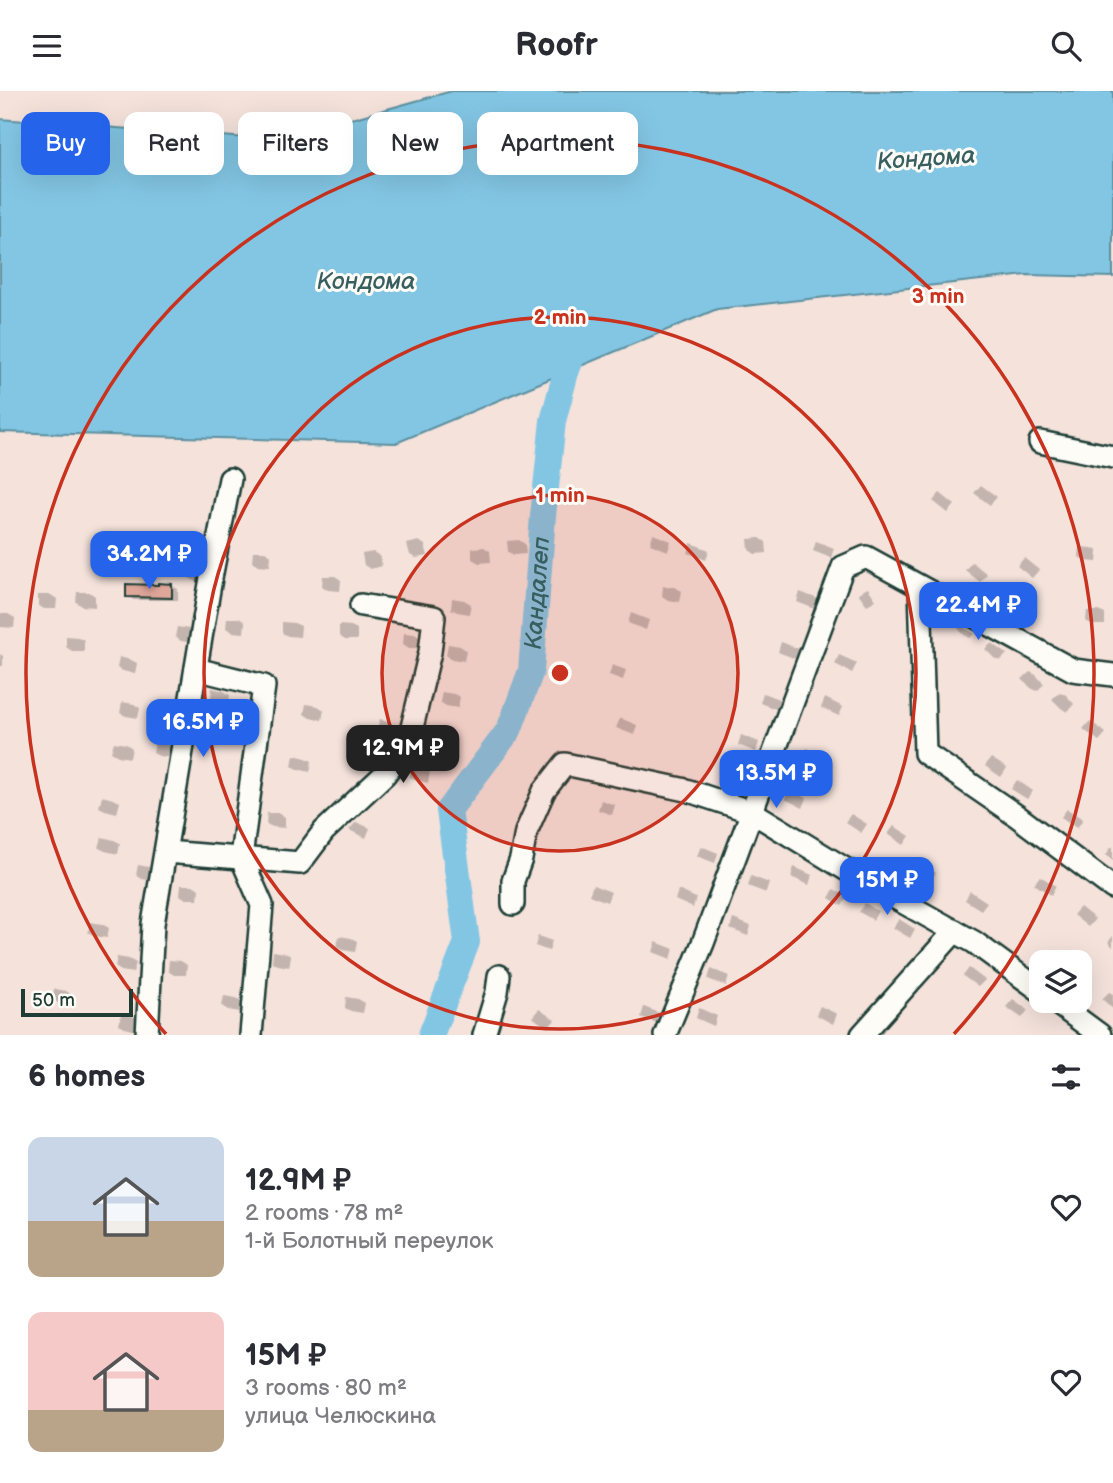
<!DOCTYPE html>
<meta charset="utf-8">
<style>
body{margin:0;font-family:"Balsamiq Sans",sans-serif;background:#f7f7f7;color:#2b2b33;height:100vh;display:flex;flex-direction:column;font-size:26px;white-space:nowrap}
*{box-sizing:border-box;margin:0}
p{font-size:23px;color:#7c7c81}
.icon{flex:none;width:38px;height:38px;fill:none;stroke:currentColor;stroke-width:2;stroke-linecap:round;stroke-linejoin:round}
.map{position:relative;height:944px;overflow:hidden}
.details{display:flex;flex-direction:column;background:#fff;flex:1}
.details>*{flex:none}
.hud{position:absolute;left:21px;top:21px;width:700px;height:63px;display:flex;gap:14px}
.fabs{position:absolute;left:1029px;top:859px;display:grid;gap:14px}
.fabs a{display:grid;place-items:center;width:63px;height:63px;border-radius:14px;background:#fff;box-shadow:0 7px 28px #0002;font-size:35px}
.scale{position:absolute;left:21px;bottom:18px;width:112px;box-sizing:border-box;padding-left:7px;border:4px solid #1f3d34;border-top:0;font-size:19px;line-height:24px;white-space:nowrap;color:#1f3d34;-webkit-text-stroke:5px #fdfcf7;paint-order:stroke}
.price{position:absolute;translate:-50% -60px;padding:0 16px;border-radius:14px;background:#2563eb;color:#fff;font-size:23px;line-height:46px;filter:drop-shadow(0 2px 4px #0008)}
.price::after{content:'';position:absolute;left:50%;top:42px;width:21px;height:16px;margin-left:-10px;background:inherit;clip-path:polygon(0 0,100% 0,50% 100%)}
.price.selected{background:#222;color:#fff}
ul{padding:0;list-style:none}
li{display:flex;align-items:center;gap:21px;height:175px;padding:0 28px}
li span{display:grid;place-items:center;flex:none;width:196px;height:140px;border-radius:14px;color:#555}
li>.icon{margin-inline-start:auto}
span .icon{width:84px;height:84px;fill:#fffc;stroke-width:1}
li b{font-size:30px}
h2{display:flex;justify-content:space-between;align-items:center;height:84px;padding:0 28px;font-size:30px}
.pill{padding:0 24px;border-radius:14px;background:#fff;box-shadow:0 7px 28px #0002;font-size:24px;line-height:63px}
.pill.selected{background:#2563eb;color:#fff}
header{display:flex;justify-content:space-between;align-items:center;height:91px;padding:0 28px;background:#fff;font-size:32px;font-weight:700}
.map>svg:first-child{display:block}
</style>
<header><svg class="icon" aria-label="menu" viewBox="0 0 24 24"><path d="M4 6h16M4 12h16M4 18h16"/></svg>Roofr<svg class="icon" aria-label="search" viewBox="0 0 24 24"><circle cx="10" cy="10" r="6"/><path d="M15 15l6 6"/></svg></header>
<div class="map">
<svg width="1113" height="944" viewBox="0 0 1113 944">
<rect width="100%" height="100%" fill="#f4e2db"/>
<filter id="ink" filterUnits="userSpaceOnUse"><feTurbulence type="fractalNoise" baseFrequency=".0143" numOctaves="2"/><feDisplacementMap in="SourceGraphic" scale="14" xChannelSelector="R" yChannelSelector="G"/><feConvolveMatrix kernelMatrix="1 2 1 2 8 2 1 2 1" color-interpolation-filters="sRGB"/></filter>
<g filter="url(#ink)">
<polygon fill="#83c6e4" stroke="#5b8f9e" stroke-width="2" points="452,0 1113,0 1113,186 1027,184 717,218 396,352 0,341 0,28 275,49"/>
<g fill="#0003">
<polygon points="981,394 997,406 990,414 974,402"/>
<polygon points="940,402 955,414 948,422 933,410"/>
<polygon points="653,443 671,450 668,460 650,453"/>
<polygon points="760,447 766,451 767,462 755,463 749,459 748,448"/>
<polygon points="519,449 525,453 526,463 514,464 508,461 507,450"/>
<polygon points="419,450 425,454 428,465 416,467 410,464 407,453"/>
<polygon points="816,450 834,457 831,467 813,460"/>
<polygon points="691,452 709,459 706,469 688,462"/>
<polygon points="484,456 490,460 491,471 479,472 472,468 472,457"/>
<polygon points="1080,456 1092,457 1098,460 1097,471 1085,470 1079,466"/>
<polygon points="253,460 265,460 271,464 270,475 258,474 252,470"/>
<polygon points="373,461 380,465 382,475 370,478 364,474 362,463"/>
<polygon points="1024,467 1039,479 1032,487 1017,475"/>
<polygon points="972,471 987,483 980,491 965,479"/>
<polygon points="191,476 199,478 205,482 203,492 195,490 189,487"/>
<polygon points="323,485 335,485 341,489 340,500 328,499 322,495"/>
<polygon points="172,495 178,498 178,509 134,509 127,505"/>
<polygon points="663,495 675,496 682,500 680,511 668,509 662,505"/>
<polygon points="868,497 876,509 867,514 858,502"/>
<polygon points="77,501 89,501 95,505 95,516 82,515 76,511"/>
<polygon points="800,501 818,508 815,518 797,511"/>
<polygon points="38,504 51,504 57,508 56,518 44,518 38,514"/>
<polygon points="452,507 464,509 471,513 469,523 457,521 451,518"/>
<polygon points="1087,520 1098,520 1105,523 1105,534 1093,534 1086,530"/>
<polygon points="631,522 649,529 646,539 628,532"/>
<polygon points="0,523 8,523 15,527 14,537 0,536"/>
<polygon points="227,527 239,527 245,531 244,542 232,541 226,537"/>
<polygon points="282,531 294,532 301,535 300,546 288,545 282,542"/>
<polygon points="958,533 970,540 975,543 970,547 964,544 956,535"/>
<polygon points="339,534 351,535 357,538 357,549 345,549 339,545"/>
<polygon points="177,536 189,538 195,542 193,552 181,550 175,546"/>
<polygon points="404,542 416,543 422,547 421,557 409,557 403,553"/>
<polygon points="66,545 78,546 84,549 84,560 72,560 66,556"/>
<polygon points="781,551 799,558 796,568 778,561"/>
<polygon points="992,552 1007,563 1000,570 994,567 985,558"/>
<polygon points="448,553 460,555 466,559 464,570 452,568 446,564"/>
<polygon points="0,563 3,565 3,575 0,575"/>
<polygon points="839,564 857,572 852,582 835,573"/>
<polygon points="119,566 131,569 137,572 135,583 123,580 117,577"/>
<polygon points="612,574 626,579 623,589 609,584"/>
<polygon points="1030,581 1036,584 1044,593 1037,600 1031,597 1022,588"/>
<polygon points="212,597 224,600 230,604 229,612 217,611 211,607"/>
<polygon points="442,601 454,603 460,606 458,617 446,615 440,611"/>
<polygon points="1060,601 1066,604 1074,613 1067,621 1061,617 1052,608"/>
<polygon points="763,602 781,609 778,619 760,612"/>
<polygon points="825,607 843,616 839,625 821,617"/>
<polygon points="160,609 172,611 178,615 176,625 164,623 158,619"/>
<polygon points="122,611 134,613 140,617 138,627 126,625 120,622"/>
<polygon points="306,613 318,615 324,619 322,629 310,627 304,623"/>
<polygon points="620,627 637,634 634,644 616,637"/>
<polygon points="380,628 398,636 395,646 377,638"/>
<polygon points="1090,630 1106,642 1099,650 1083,638"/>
<polygon points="204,638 216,639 222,642 222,653 209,653 203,649"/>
<polygon points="741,644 759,651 756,661 738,654"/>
<polygon points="114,651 126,653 132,657 130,667 118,665 111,661"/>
<polygon points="155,651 168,654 174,657 172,667 159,665 153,662"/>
<polygon points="807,657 825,665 821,675 803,666"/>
<polygon points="294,664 306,667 312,670 310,681 298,678 292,675"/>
<polygon points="991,667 1007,677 1001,686 985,675"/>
<polygon points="411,675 423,677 430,681 428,692 416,689 410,686"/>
<polygon points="722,687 740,694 737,702 719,695"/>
<polygon points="1017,689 1033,700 1027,708 1011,698"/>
<polygon points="789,699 807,707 803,717 785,708"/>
<polygon points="102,705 113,708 120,711 117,722 105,719 99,716"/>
<polygon points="601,709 615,714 612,724 598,719"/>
<polygon points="1067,718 1083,728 1077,737 1061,726"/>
<polygon points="267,722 279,722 285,726 285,737 273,736 266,733"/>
<polygon points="851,723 867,733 861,742 845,731"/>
<polygon points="356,731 370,737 366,747 349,739"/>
<polygon points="894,735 910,745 904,754 888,743"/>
<polygon points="102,746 114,749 120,752 118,763 105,760 99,757"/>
<polygon points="701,755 718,762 715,772 697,765"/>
<polygon points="1111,756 1113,756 1113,769 1106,764"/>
<polygon points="920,771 936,782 930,790 914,780"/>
<polygon points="138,774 149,776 155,780 153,790 142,788 136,784"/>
<polygon points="794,776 812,784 809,794 791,786"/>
<polygon points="751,785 769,792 766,802 748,795"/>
<polygon points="1040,785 1056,795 1051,804 1034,793"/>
<polygon points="181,794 193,794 199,798 198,808 186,808 180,804"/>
<polygon points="593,794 611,801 607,811 589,804"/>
<polygon points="834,798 847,806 842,815 829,807"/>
<polygon points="678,799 696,807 693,817 675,809"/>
<polygon points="970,800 987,811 981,819 965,809"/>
<polygon points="865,812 878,820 873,829 859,821"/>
<polygon points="1080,816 1095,828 1088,836 1073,824"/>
<polygon points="733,828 751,835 748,845 730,838"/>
<polygon points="899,828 915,838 910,847 893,837"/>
<polygon points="90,831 102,833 109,837 107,847 95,845 88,841"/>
<polygon points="339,845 351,847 357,850 355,861 343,859 337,855"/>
<polygon points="538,845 552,850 549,860 535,855"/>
<polygon points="1113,845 1113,856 1108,851"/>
<polygon points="656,851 674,858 671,868 653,861"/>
<polygon points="273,860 285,862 291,865 289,876 278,874 272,871"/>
<polygon points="117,866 129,868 136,872 133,882 121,880 115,876"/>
<polygon points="169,869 181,870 187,874 186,884 174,884 168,880"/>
<polygon points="969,877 985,889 978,896 963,885"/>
<polygon points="711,878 729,885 726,895 708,888"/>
<polygon points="54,898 66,900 72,904 70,914 58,912 52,908"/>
<polygon points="1109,901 1113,903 1113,918 1102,908"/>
<polygon points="224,905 236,907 242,910 240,921 228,919 222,915"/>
<polygon points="346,906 358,908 365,912 363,922 351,920 345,917"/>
<polygon points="1013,908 1028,919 1022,927 1006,916"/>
<polygon points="820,915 837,923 833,933 816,924"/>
<polygon points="644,916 662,923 659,933 641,926"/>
<polygon points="699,917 717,925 714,935 696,927"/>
<polygon points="539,918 555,929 548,937 532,926"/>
<polygon points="121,923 133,925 139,929 137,940 125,937 119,934"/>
</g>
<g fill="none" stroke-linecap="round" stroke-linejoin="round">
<path stroke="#83c6e4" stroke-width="26" id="s1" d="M431,944L467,851L449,719L509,639L531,580L543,425L553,330L566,281L579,247"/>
</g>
<polygon fill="#dfa69a" stroke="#1f3d34" stroke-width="2" points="158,492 172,493 172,507 126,506 126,493 158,494"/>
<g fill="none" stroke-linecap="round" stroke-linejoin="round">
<defs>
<g id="minor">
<polyline points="1040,351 1113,366"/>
<polyline points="920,496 925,662 1017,725 1113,797"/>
<polyline points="196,578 264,595 241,766 262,814 251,944"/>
<polyline points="166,761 300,772 324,740 385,683 409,649 430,561 434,526 361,514"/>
<polyline points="513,813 513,790 521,768 526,741 544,700 565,673 686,699 752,721 865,790 974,851 1041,900"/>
<polyline points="1054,910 1100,944"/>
<polyline points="147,944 153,833 211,487 230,388"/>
<polyline points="484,944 497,901 499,885"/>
<polyline points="665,944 703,852 843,476 866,466 1073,579 1113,584"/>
<polyline points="862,944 955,840"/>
</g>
</defs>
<use href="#minor" stroke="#1f3d34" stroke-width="26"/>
<use href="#minor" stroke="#fdfcf7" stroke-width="21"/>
</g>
</g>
<circle cx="560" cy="582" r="178" fill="#c8321e" fill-opacity=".12"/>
<g fill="none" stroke="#c8321e" stroke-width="3.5">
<circle cx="560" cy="582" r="178"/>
<circle cx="560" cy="582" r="356"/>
<path d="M166 943A534 534 0 1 1 954 943"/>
</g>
<g text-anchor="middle" stroke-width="6" stroke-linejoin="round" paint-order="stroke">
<g font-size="24" font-style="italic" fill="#385f60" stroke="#fdfcf7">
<text transform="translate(926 67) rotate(-4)" y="8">Кондома</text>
<text x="366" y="198">Кондома</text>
<text dy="8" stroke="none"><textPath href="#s1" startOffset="474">Кандалеп</textPath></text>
</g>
</g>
<circle cx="560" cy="582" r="10" fill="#c8321e" stroke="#fdfcf7" stroke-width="3.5"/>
<g font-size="21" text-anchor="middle" font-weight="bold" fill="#c8321e" stroke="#fdfcf7" stroke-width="6" stroke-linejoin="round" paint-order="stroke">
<text x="938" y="212">3 min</text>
<text x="560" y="233">2 min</text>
<text x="560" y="411">1 min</text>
</g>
</svg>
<div class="fabs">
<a><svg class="icon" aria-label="layers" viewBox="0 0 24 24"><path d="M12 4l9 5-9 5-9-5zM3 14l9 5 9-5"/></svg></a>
</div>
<div class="scale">50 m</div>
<b class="price" style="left:149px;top:500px">34.2M ₽</b>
<b class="price" style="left:978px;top:551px">22.4M ₽</b>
<b class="price" style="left:203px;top:668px">16.5M ₽</b>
<b class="price selected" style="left:403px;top:694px">12.9M ₽</b>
<b class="price" style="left:776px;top:719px">13.5M ₽</b>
<b class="price" style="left:887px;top:826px">15M ₽</b>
<div class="hud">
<a class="pill selected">Buy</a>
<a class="pill">Rent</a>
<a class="pill">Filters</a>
<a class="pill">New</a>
<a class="pill">Apartment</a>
</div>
</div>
<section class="details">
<h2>6 homes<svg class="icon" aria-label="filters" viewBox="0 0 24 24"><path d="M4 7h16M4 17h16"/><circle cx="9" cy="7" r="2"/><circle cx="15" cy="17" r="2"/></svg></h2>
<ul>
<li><span style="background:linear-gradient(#c9d6e8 60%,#b9a48a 0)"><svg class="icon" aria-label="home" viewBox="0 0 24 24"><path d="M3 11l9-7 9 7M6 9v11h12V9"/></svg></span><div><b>12.9M ₽</b><p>2 rooms · 78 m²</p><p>1-й Болотный переулок</p></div><svg class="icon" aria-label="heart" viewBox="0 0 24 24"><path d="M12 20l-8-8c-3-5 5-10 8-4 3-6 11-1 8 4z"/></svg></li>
<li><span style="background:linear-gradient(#f6c9c9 70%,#b9a48a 0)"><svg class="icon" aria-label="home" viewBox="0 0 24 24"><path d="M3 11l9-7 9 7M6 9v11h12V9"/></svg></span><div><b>15M ₽</b><p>3 rooms · 80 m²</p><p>улица Челюскина</p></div><svg class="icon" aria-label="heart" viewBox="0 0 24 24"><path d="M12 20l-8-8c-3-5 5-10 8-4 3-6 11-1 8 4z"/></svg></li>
</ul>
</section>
